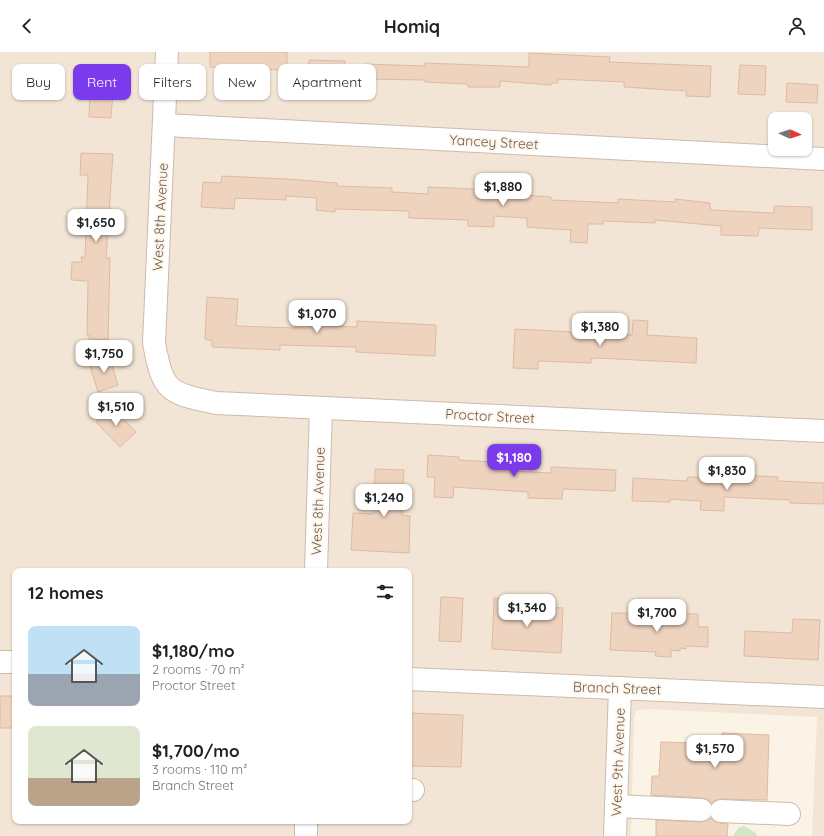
<!DOCTYPE html>
<meta charset="utf-8">
<style>
body{margin:0;font-family:Quicksand,sans-serif;background:#f6f6f6;color:#202124;height:100vh;display:flex;flex-direction:column;font-size:15px;white-space:nowrap}
*{box-sizing:border-box;margin:0}
p{font-size:13px;color:#757577}
.icon{flex:none;width:22px;height:22px;fill:none;stroke:currentColor;stroke-width:2;stroke-linecap:round;stroke-linejoin:round}
.map{position:relative;flex:1;overflow:hidden}
.sheet{position:absolute;left:12px;top:516px;width:400px;height:256px;display:flex;flex-direction:column;background:#fff;border-radius:8px;box-shadow:0 1px 3px #0004}
.sheet>*{flex:none}
.hud{position:absolute;left:12px;top:12px;width:400px;height:36px;display:flex;gap:8px}
.needle{width:26px;rotate:93deg}
.controls{position:absolute;left:768px;top:60px;display:grid;gap:8px}
.controls a{display:grid;place-items:center;width:44px;height:44px;border-radius:8px;background:#fff;box-shadow:0 1px 3px #0004;font-size:20px}
.price{position:absolute;translate:-50% -34px;padding:0 9px;border-radius:8px;background:#fff;color:#222;font-size:13px;line-height:26px;filter:drop-shadow(0 1px 2px #0008)}
.price::after{content:'';position:absolute;left:50%;top:24px;width:12px;height:9px;margin-left:-6px;background:inherit;clip-path:polygon(0 0,100% 0,50% 100%)}
.price.on{background:#7c3aed;color:#fff}
ul{padding:0;list-style:none}
li{display:flex;align-items:center;gap:12px;height:100px;padding:0 16px}
li span{display:grid;place-items:center;flex:none;width:112px;height:80px;border-radius:8px;color:#555}
li>.icon{margin-inline-start:auto}
span .icon{width:48px;height:48px;fill:#fffc;stroke-width:1}
li b{font-size:17px}
h2{display:flex;justify-content:space-between;align-items:center;height:48px;padding:0 16px;font-size:17px}
.pill{padding:0 14px;border-radius:8px;background:#fff;box-shadow:0 1px 3px #0004;font-size:14px;line-height:36px}
.pill.on{background:#7c3aed;color:#fff}
header{display:flex;justify-content:space-between;align-items:center;height:52px;padding:0 16px;background:#fff;font-size:18px;font-weight:800}
.map>svg:first-child{display:block}
</style>
<header><svg class="icon" aria-label="back" viewBox="0 0 24 24"><path d="M15 5l-7 7 7 7"/></svg>Homiq<svg class="icon" aria-label="person" viewBox="0 0 24 24"><circle cx="12" cy="8" r="4"/><path d="M4 21q1-7 8-7t8 7"/></svg></header>
<div class="map">
<svg width="824" height="784" viewBox="0 0 824 784">
<rect width="100%" height="100%" fill="#fbf3e6"/>
<path fill="#f2e5d5" fill-rule="evenodd" d="M0,0H824V784H812L817,665L646,657L636,659L634,666L631,784H0ZM775,67H805V97H775ZM15,519H409V769H15Z"/>
<polygon fill="#d2e7c5" points="744,774 756,781 757,784 733,784 738,776"/>
<g fill="#eed3bf" stroke="#dfbaa1">
<polygon points="210,0 287,0 287,18 225,17 210,15"/>
<polygon points="529,1 610,5 609,10 711,14 710,45 686,44 687,39 624,35 624,30 558,27 558,31 551,31 551,33 500,29 500,35 468,35 468,32 425,30 425,28 364,27 365,12 425,14 425,11 529,15"/>
<polygon points="309,8 345,9 344,29 308,28"/>
<polygon points="740,13 766,14 765,43 738,42"/>
<polygon points="787,31 818,33 817,51 786,50"/>
<polygon points="90,39 113,40 111,66 89,65"/>
<polygon points="81,101 113,102 106,206 110,206 108,288 89,287 89,283 87,283 88,229 71,228 72,210 82,210 81,205 85,205 88,123 80,123"/>
<polygon points="222,124 287,127 337,131 337,134 392,136 392,140 428,142 428,135 495,138 495,141 551,145 551,148 618,151 618,147 675,150 675,147 710,151 710,158 774,161 774,154 812,155 812,178 759,176 758,184 721,183 721,174 655,168 655,171 603,169 603,172 588,172 587,191 570,190 571,178 527,175 527,166 494,164 494,175 468,174 468,168 409,166 409,159 335,157 335,160 316,158 317,146 286,144 286,148 235,146 234,157 201,155 203,130 221,131"/>
<polygon points="207,245 238,247 236,274 296,276 296,273 357,275 357,269 436,273 435,304 356,300 356,295 280,293 280,298 212,295 212,289 205,287"/>
<polygon points="633,268 648,269 647,283 697,286 696,311 597,306 591,307 591,311 538,309 538,317 513,316 515,277 632,283"/>
<polygon points="109,304 118,333 98,340 89,311"/>
<polygon points="112,355 136,380 120,395 96,370"/>
<polygon points="428,403 459,405 459,408 511,411 511,419 551,421 551,415 616,418 615,439 563,437 562,447 528,446 528,440 454,435 453,446 434,445 435,425 427,425"/>
<polygon points="375,417 404,418 402,463 410,464 409,501 351,498 353,461 374,462"/>
<polygon points="740,423 778,425 778,429 824,431 824,452 790,451 790,448 724,445 724,459 700,458 701,449 670,447 670,450 632,449 633,426 687,429 688,425 740,427"/>
<polygon points="441,545 463,546 461,590 439,589"/>
<polygon points="494,546 512,547 512,553 563,556 561,601 492,597"/>
<polygon points="612,561 698,562 698,575 708,575 708,595 686,594 686,597 680,596 680,599 671,598 671,605 655,604 656,600 610,598"/>
<polygon points="793,567 820,568 818,608 744,604 745,579 792,581"/>
<rect x="0" y="644" width="15" height="32"/>
<polygon points="409,661 463,663 461,715 409,714"/>
<polygon points="722,681 769,683 767,748 722,747 716,748 711,751 707,747 702,746 651,743 652,724 659,724 661,690 722,692"/>
<polygon points="711,766 715,770 728,772 727,784 656,784 656,768 700,770 706,769"/>
</g>
<g fill="none" stroke-linecap="round" stroke-linejoin="round">
<defs>
<g id="minor">
<path d="M167,0L154,291C163,340 168,341 216,351L824,379"/>
<polyline points="165,73 824,107"/>
<polyline points="316,519 321,356"/>
<polyline points="0,610 15,610"/>
<polyline points="409,627 824,645"/>
<polyline points="409,738 413,738"/>
<polyline points="616,754 701,758"/>
<polyline points="721,759 789,762"/>
<polyline points="306,784 306,769"/>
<polyline points="615,784 620,636"/>
</g>
</defs>
<use href="#minor" stroke="#ccbbad" stroke-width="24"/>
<use href="#minor" stroke="#fff" stroke-width="22"/>
</g>
<g text-anchor="middle" stroke-width="4" stroke-linejoin="round" paint-order="stroke">
<g font-size="14" fill="#725b4d" stroke="#fef7ec">
<text transform="translate(494 90) rotate(3)" y="5">Yancey Street</text>
<text transform="translate(160 165) rotate(-87)" y="5">West 8th Avenue</text>
<text transform="translate(490 364) rotate(3)" y="5">Proctor Street</text>
<text transform="translate(318 449) rotate(-88)" y="5">West 8th Avenue</text>
<text transform="translate(617 636) rotate(2)" y="5">Branch Street</text>
<text transform="translate(618 710) rotate(-88)" y="5">West 9th Avenue</text>
</g>
</g>
</svg>
<div class="controls">
<a><svg class="needle" viewBox="-14 -14 28 28"><path d="M0-13l5 13h-10z" fill="#e53935"/><path d="M0 13l5-13h-10z" fill="#757577"/></svg></a>
</div>
<b class="price" style="left:503px;top:155px">$1,880</b>
<b class="price" style="left:96px;top:191px">$1,650</b>
<b class="price" style="left:317px;top:282px">$1,070</b>
<b class="price" style="left:600px;top:295px">$1,380</b>
<b class="price" style="left:104px;top:322px">$1,750</b>
<b class="price" style="left:116px;top:375px">$1,510</b>
<b class="price on" style="left:514px;top:426px">$1,180</b>
<b class="price" style="left:727px;top:439px">$1,830</b>
<b class="price" style="left:384px;top:466px">$1,240</b>
<b class="price" style="left:527px;top:576px">$1,340</b>
<b class="price" style="left:657px;top:581px">$1,700</b>
<b class="price" style="left:715px;top:717px">$1,570</b>
<div class="hud">
<a class="pill">Buy</a>
<a class="pill on">Rent</a>
<a class="pill">Filters</a>
<a class="pill">New</a>
<a class="pill">Apartment</a>
</div>
<section class="sheet">
<h2>12 homes<svg class="icon" aria-label="filters" viewBox="0 0 24 24"><path d="M4 7h16M4 17h16"/><circle cx="9" cy="7" r="2"/><circle cx="15" cy="17" r="2"/></svg></h2>
<ul>
<li><span style="background:linear-gradient(#bfe0f5 60%,#9aa5b1 0)"><svg class="icon" aria-label="home" viewBox="0 0 24 24"><path d="M3 11l9-7 9 7M6 9v11h12V9"/></svg></span><div><b>$1,180/mo</b><p>2 rooms · 70 m²</p><p>Proctor Street</p></div></li>
<li><span style="background:linear-gradient(#dfe7d0 65%,#b9a48a 0)"><svg class="icon" aria-label="home" viewBox="0 0 24 24"><path d="M3 11l9-7 9 7M6 9v11h12V9"/></svg></span><div><b>$1,700/mo</b><p>3 rooms · 110 m²</p><p>Branch Street</p></div></li>
</ul>
</section>
</div>
